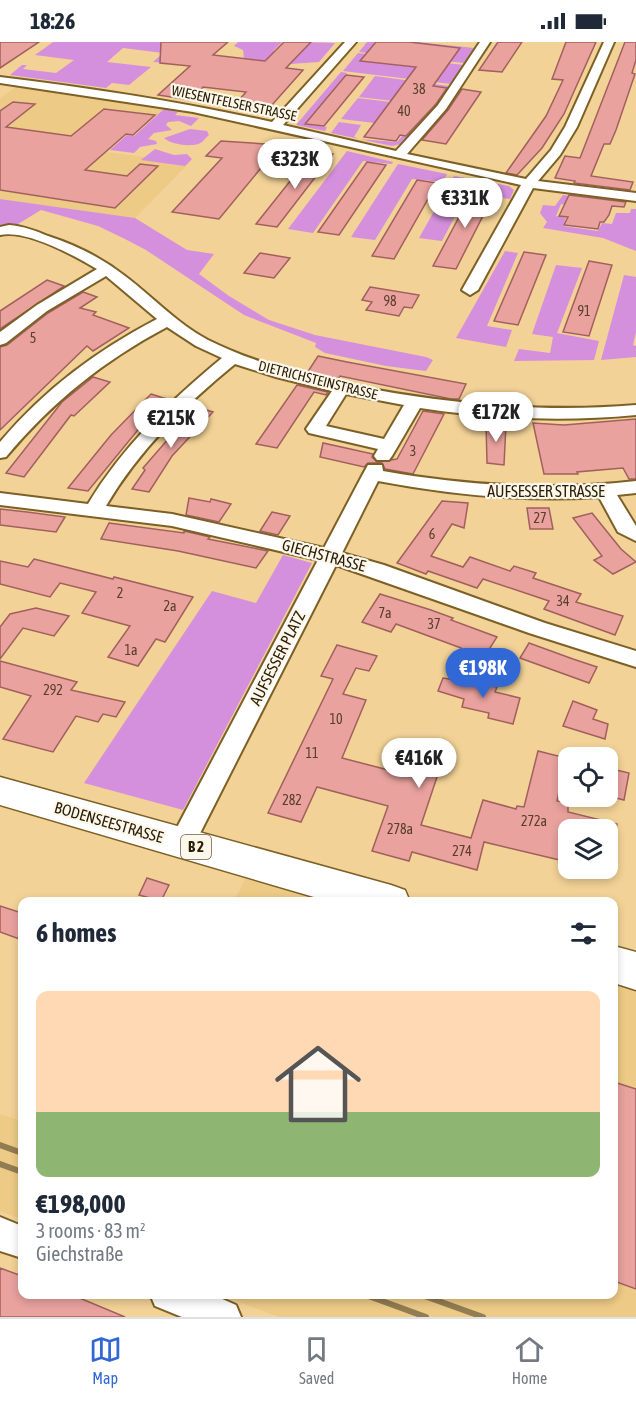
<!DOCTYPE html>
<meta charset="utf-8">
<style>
body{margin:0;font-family:"Asap Condensed",sans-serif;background:#f2f2f3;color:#1f2937;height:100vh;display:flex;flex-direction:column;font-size:22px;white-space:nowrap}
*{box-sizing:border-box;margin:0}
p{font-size:20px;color:#747a83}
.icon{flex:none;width:33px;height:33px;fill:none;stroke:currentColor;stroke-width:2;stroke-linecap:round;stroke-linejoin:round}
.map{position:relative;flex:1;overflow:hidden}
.sheet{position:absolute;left:18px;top:855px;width:600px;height:402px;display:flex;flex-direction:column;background:#fff;border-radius:12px;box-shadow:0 3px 9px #0003}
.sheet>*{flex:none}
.buttons{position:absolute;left:558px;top:705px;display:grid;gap:12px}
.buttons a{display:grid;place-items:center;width:60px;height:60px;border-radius:12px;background:#fff;box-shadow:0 3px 9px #0003;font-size:30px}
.price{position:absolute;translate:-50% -51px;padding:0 14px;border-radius:21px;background:#fff;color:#222;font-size:20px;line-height:39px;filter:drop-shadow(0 2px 3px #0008)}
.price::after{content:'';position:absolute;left:50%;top:36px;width:18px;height:14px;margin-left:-9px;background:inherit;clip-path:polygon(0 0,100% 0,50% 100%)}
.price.on{background:#3267d6;color:#fff}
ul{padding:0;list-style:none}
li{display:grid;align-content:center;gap:12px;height:318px;padding:0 18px}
li span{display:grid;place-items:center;height:186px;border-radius:12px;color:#555}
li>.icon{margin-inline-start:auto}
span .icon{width:108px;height:108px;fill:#fffc;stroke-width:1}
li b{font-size:26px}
h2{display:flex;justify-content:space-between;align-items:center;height:72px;padding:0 18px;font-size:26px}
.status{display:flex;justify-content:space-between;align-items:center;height:42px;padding:0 30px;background:#fff;direction:ltr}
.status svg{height:16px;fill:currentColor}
.menu{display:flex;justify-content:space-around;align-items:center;height:84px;border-top:2px solid #e0e1e3;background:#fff;font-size:16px;color:#747a83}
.menu a{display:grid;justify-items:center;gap:3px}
.menu .on{color:#3267d6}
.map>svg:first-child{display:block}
</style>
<div class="status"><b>18:26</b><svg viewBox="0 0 49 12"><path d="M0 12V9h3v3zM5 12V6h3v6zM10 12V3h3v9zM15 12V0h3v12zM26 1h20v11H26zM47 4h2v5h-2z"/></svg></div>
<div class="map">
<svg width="636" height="1275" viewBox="0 0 636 1275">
<rect width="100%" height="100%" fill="#f2d296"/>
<g fill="#edca86">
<polygon points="16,45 164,67 133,93 126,93 107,110 189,121 135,176 0,157 0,56"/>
<polygon points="245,837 326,859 234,859"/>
<polygon points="614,941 636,948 636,1275 279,1275 220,1253 614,1252"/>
<polygon points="0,1072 22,1079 22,1177 0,1169"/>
</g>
<g fill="#d490dd">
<polygon points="53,0 190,0 166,21 153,20 163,11 123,6 107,20 151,25 129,43 112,41 106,46 10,33 22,23 27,23 23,27 56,31 74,18 35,13"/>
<polygon points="238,0 282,0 273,9 285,11 283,14 296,16 310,1 305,0 335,1 319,20 290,22 244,16 243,8 234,4"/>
<polygon points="367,0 376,0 375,2 459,6 409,0 417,0 474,6 464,21 359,10"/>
<polygon points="358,11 464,23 451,42 343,29"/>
<polygon points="341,30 347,31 304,82 327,85 325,89 296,83"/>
<polygon points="375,34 449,44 436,64 359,55"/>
<polygon points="358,56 390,60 381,72 425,77 416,86 341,77"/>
<polygon points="164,67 178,70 175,73 199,76 191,84 179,79 168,80 166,83 172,88 154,91 148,97 156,99 157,102 140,105 134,111 110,108 127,93 134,94"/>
<polygon points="339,80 361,83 354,95 359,97 397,100 407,88 415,88 401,102 392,104 331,91"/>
<path d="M190,87L207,89L209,93C204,97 204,100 198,102C189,105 170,102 164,96Z"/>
<polygon points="155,107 174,113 187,112 192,117 185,124 141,118"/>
<polygon points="347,109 393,120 392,122 363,119 313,191 288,187"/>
<polygon points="398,122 447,132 443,140 412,137 375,198 351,195"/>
<polygon points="454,134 509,144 514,148 510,157 496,155 499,148 471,144 442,199 419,196"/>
<polygon points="563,153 579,155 567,163 561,162 556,174 566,176 563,184 598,189 602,181 612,182 616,171 630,171 631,167 636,167 636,209 603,196 543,186 547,180 540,171 543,163 555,164"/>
<polygon points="0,157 135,176 187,208 214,212 199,232 229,254 269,278 315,293 426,315 433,318 426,329 386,324 325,311 315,305 316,301 244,273 146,208 125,197 98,184 41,168 18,182 0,185"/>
<polygon points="505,209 518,211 487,284 512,288 506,305 456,296"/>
<polygon points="556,223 582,226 557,291 599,299 594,318 514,319 519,307 550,311 553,295 532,292"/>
<polygon points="624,233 636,235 636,290 633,303 636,304 636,315 601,318"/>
<polygon points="283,513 312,521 183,768 84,741 212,549 256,561"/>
</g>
<g fill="#e9a29e" stroke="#a1605d" stroke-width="1.5">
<polygon points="0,0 39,0 0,26"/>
<polygon points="161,0 228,0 213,13 265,19 284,0 311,0 286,26 303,28 264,72 231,67 246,50 203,45 191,58 158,53 190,24 160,21"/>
<polygon points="376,0 409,0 460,6 433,44 447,46 436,62 406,94 400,93 396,99 364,95 416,25 360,19"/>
<polygon points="498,0 522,0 502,30 479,28"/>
<polygon points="566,0 596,0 564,72 542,106 517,133 506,131 546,74 563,38 552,37"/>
<polygon points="625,0 636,0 636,18 632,31 635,32 616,88 610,102 604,102 591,134 633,140 630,148 574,141 575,139 555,136 565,114 580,116"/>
<polygon points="346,33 364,35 324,84 305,82"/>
<polygon points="462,47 481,50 446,102 422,98 448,68"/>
<polygon points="13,60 35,62 6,85 71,94 104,67 155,73 133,93 126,92 85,128 127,134 140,122 158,124 115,166 0,148 0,69"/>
<polygon points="221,99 280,103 219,177 172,170 222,116 206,114"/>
<polygon points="314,109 333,112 277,185 256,182"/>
<polygon points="367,120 386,123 339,193 318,190"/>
<polygon points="417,138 437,141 394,217 372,214"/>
<polygon points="475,145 496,148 456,227 433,224"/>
<polygon points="569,153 626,160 624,165 612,164 609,173 604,180 600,180 598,187 564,183 568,175 559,174"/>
<polygon points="524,210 546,213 518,283 494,279"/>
<polygon points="260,211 290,216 274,236 244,231"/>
<polygon points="589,219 612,223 589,294 563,290"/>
<polygon points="47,238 64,244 0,287 0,269"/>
<polygon points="370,245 419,253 412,266 404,265 399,274 366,268 372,260 362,258"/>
<polygon points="83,250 97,255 80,266 96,270 93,273 129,286 93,309 87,304 0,388 0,305 7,303 48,271"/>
<polygon points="318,314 347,320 466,342 459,357 451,357 340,334 337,338 307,331"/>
<polygon points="93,335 110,340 74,374 71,373 24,435 6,431 62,360"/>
<polygon points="297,343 328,350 326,353 314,350 277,406 256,402"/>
<polygon points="151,352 167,357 137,389 88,449 68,446 111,393"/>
<polygon points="196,365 213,370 172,414 149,450 132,447 145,428 143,426"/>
<polygon points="423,369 444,372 413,432 385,427 382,421 368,421 364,425 320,415 323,401 373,412 372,415 377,420 397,417"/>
<polygon points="636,377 636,437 629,437 623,426 577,430 578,432 544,432 533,381 564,383"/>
<polygon points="486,381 506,382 504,423 487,421"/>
<polygon points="189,456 210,460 211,457 231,462 219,480 186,473"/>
<polygon points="442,459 468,461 464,486 452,482 431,514 463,525 470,515 510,529 514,524 536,531 533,536 581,552 576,560 623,574 615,593 544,567 549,559 483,537 477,546 428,529 426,532 397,521"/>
<polygon points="527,466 549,466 553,487 530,487"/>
<polygon points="0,467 27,470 65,475 56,490 0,483"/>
<polygon points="272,470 290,474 278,493 260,489"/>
<polygon points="592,471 621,507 636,520 613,532 594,518 602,514 573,476"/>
<polygon points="109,481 184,491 184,489 210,495 208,497 268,509 256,526 178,509 101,497"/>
<polygon points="34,517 113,537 114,535 193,555 165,600 156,597 138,624 108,615 130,584 82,571 96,550 60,541 50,555 0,542 0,519 28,525"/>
<polygon points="380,552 431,568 453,576 451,578 497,595 483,617 460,608 461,606 396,582 391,590 362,580"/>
<polygon points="36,566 69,574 54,594 23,586 0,617 0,585 10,572"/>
<polygon points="529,601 573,617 597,625 589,641 520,616"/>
<polygon points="337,603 377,614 369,629 356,626 343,652 366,658 342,716 400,731 404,720 439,729 421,783 471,796 483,758 516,767 517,764 524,765 538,709 566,716 557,759 568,761 568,770 617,782 616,788 568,788 568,820 484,800 477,828 412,810 409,819 372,809 388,764 317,745 301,780 268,771 333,637 321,634"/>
<polygon points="0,619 77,640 71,648 125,660 116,675 103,672 98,680 76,674 53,710 3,697 31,654 0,645"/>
<polygon points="443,636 497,645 495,650 520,656 513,682 488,676 489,671 462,665 464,657 438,649"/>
<polygon points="573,659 597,668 593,677 608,682 605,697 563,684"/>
<polygon points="608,726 629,731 624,758 608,754"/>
<polygon points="147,836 169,843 161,859 139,853"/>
<polygon points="0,864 22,871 22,898 0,890"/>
<polygon points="614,1040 636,1047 636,1247 614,1239"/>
<polygon points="0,1226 22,1234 22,1252 70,1252 125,1275 0,1275"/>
</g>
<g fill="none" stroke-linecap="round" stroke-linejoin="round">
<defs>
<g id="street">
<path d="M345,0H356L283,83L396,109L438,63L480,0H490L446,67L407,112L526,137L551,108L565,85L604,0H614L577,85L560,113L538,139L636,151V159L533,146L478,248L470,253L462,248L521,143L193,70L0,41V35C91,46 182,60 272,80Z"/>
<path d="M9,183C23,184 36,189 48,194C76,203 102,216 125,234C153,255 176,281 208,298C254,321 305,334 355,344C449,362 541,371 636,363V373C563,380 492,377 420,366L392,414L389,418H377L374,414L378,407L309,391L306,387L332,349L276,335L235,322C185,363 139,408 106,464L172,472L324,506L363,432L368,423H382L383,429C468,444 551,449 636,439V451L617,453L636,484V499L618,490L599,455C524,460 452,453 378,439L342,511L384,523L545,581L636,609V625L529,591L336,523L191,809L182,812L173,809L169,801L173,793L318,518L172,484L0,463V451L88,462C123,404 170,359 222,316L196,304L167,285C103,319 52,360 6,415L0,416V400C45,347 96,309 157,277L106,234L47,269L6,301L0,303V290L37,263L97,227C75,214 26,187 0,193V185ZM346,352L404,363L384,397L326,384Z"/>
<polygon points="0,1175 22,1184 22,1216 0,1209"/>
<polygon points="150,1252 211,1252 236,1263 241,1275 182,1275 155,1264"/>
</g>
<g id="primary">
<polygon points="0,735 391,843 405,848 410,860 331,860 0,763"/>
<polygon points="614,904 636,910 636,948 614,941"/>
</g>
</defs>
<use href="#street" stroke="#7c6025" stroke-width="4"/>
<use href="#primary" stroke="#7c6025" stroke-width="3"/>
<use href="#street" fill="#fff" fill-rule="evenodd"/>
<use href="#primary" fill="#fff" fill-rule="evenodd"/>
<g stroke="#927c51" stroke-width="6">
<polyline points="0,1103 22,1111"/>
<polyline points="0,1122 22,1130"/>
<polyline points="363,1252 426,1275"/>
<polyline points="419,1252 483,1275"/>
</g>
</g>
<g text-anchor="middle" stroke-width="4.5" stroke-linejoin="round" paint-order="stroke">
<g font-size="14" fill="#593e2b">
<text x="419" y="52">38</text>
<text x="404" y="74">40</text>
<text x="390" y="264">98</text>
<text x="584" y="274">91</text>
<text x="33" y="301">5</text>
<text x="413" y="414">3</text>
<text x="540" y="481">27</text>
<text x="432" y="497">6</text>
<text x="120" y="556">2</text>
<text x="563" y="564">34</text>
<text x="170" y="569">2a</text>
<text x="385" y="576">7a</text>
<text x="434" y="587">37</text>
<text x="131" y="613">1a</text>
<text x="53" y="653">292</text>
<text x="336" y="682">10</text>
<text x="312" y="716">11</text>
<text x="292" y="763">282</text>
<text x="534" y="784">272a</text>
<text x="400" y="792">278a</text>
<text x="462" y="814">274</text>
</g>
<g font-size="14" fill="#291d05" stroke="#fdf7eb">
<text transform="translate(234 61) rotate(12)" y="5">WIESENTFELSER STRASSE</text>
<text transform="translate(318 338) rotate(14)" y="5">DIETRICHSTEINSTRASSE</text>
</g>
<rect fill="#fdf7eb" stroke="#695e4a" stroke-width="1.5" x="181" y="793" width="30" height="24" rx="4.5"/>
<g font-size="15" font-weight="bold" fill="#291d05">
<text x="196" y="810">B 2</text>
</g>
<g font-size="16" fill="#291d05" stroke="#fdf7eb">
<text x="546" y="455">AUFSESSER STRASSE</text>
<text transform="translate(324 513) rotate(15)" y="6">GIECHSTRASSE</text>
<text transform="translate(277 616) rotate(-63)" y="6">AUFSESSER PLATZ</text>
<text transform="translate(109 780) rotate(16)" y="6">BODENSEESTRASSE</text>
</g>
</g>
</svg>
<div class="buttons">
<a><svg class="icon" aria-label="locate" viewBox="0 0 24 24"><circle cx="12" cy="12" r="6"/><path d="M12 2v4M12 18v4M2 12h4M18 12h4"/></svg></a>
<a><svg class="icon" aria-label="layers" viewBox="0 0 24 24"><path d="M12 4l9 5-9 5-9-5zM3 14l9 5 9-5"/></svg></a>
</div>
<b class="price" style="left:295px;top:148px">€323K</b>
<b class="price" style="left:465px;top:187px">€331K</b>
<b class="price" style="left:496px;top:401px">€172K</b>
<b class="price" style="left:171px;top:407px">€215K</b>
<b class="price on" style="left:483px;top:657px">€198K</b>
<b class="price" style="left:419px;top:747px">€416K</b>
<section class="sheet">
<h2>6 homes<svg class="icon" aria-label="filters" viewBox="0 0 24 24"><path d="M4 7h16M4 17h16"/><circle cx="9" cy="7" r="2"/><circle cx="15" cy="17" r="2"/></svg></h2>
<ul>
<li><span style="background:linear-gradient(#ffd9b3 65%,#8fb573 0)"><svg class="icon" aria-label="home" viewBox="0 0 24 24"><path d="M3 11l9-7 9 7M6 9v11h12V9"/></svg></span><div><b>€198,000</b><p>3 rooms · 83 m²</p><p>Giechstraße</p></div></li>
</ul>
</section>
</div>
<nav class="menu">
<a class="on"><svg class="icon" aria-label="map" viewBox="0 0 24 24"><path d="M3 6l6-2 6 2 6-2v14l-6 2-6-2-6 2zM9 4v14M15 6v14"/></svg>Map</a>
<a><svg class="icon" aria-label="saved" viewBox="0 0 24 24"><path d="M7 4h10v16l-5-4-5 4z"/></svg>Saved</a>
<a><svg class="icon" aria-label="home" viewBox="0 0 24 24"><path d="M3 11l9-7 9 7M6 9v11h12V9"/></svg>Home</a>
</nav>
